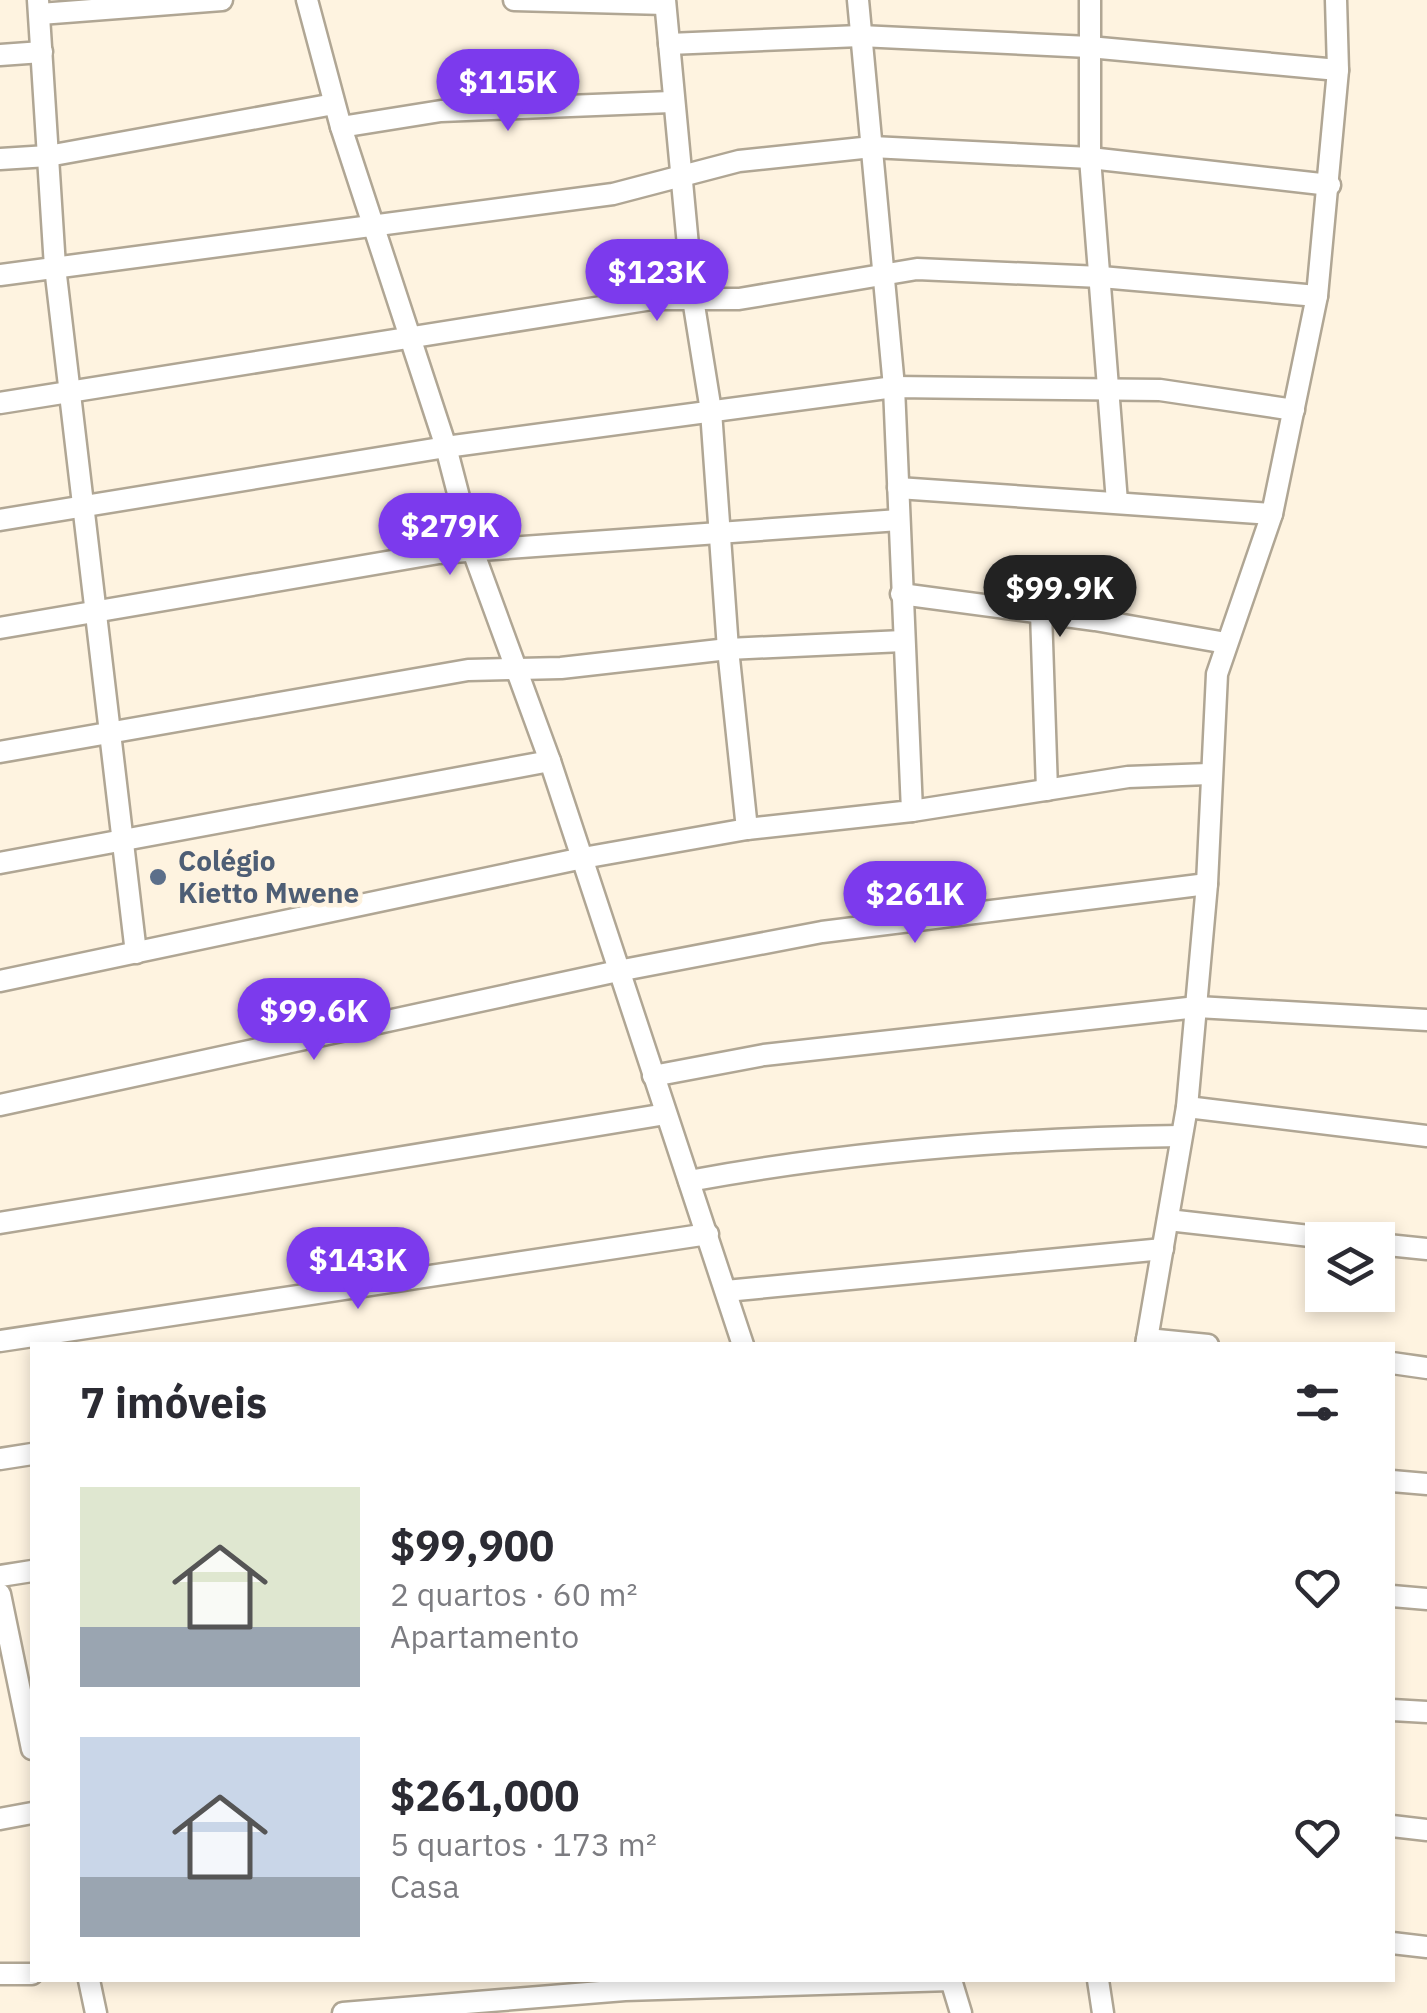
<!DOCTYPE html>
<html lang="pt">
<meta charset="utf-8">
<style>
body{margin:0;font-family:"IBM Plex Sans",sans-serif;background:#f2f2f3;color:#2b2b33;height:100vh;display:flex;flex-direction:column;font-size:38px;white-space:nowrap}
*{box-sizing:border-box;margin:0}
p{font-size:32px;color:#7c7c81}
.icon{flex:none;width:55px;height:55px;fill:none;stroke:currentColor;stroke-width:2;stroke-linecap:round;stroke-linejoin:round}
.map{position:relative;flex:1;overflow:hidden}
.drawer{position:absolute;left:30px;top:1342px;width:1365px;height:640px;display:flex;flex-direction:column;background:#fff;border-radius:0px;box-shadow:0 5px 15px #0003}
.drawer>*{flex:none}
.controls{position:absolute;left:1305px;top:1222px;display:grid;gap:20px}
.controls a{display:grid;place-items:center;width:90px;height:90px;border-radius:0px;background:#fff;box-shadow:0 5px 15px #0003;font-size:50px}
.price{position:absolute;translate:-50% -85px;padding:0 22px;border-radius:35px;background:#7c3aed;color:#fff;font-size:32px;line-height:65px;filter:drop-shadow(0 2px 5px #0008)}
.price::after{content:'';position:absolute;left:50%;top:60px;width:30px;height:22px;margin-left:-15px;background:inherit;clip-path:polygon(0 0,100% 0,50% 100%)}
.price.on{background:#222;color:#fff}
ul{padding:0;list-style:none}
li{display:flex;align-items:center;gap:30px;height:250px;padding:0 50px}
li span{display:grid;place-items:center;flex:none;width:280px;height:200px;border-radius:0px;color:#555}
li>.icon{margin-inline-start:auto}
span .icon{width:120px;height:120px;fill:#fffc;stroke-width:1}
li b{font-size:42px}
h2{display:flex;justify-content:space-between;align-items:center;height:120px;padding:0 50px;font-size:42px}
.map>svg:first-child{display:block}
</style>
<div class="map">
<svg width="1427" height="2013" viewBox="0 0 1427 2013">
<rect width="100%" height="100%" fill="#fef3e0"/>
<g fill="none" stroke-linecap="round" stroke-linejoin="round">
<defs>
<g id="street">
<polyline points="38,0 55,267 136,953"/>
<polyline points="307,0 341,127 446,447 473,551 550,761 743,1345"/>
<polyline points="514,0 665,4"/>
<polyline points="665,0 693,299 711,411 728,649 747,829"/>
<polyline points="1090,0 1090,158 1117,502"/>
<polyline points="40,14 222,0"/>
<polyline points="669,44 860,36 1089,47 1338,70"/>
<polyline points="0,55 42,52"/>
<polyline points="341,127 441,111 671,102"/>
<polyline points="0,159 48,156 334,104"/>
<polyline points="0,275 613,194 739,161 872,147 1090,158 1330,185"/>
<polyline points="0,403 652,299 739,299 917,269 1101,277 1317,296"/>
<polyline points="898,488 1272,514"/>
<polyline points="0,520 446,447 894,387 1160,390 1294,410"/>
<polyline points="901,594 1095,620 1226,643"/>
<polyline points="1041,612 1047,790"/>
<polyline points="0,628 439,553 899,520"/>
<polyline points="0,752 468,670 561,668 728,649 903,641"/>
<polyline points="912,811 1128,777 1209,774"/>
<polyline points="0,863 550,761"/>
<polyline points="0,981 583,858 747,829 912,811 894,387 858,0"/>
<polyline points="653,1076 764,1055 1197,1007 1427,1020"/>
<polyline points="0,1105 618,971 822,932 1207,884"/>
<polyline points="1187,1107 1427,1136"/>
<path d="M689,1181C852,1151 1016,1138 1181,1136"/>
<polyline points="1168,1220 1345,1240"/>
<polyline points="0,1223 666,1114"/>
<polyline points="1378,1244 1427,1249"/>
<polyline points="726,1291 1163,1249"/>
<polyline points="1147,1339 1208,1345"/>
<polyline points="0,1341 708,1234"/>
<polyline points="1146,1345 1187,1107 1207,884 1217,674 1272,514 1317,296 1338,70 1336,0"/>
<polyline points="1392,1363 1427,1368"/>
<polyline points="0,1459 32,1454"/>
<polyline points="1392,1481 1427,1484"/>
<polyline points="0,1576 32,1571"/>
<polyline points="0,1594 32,1749"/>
<polyline points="1392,1596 1427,1599"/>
<polyline points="1392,1710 1427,1712"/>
<polyline points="0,1819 32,1813"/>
<polyline points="1392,1826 1427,1830"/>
<polyline points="1392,1943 1427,1947"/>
<polyline points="0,1974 32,1974"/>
<polyline points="89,1980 96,2013"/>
<polyline points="951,1980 961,2013"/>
<polyline points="1098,1980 1103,2013"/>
<polyline points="343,2013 625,1990 951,1980"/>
</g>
</defs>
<use href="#street" stroke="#b0a694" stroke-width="25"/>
<use href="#street" stroke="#fff" stroke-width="20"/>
</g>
<circle fill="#5c6f8a" stroke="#fef3e0" stroke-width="4" cx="158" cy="877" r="10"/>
<g text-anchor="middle" stroke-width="9" stroke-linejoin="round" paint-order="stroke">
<g font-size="28" font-weight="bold" fill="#4e5e75" stroke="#fef3e0" text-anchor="start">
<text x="178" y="871">Colégio<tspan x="178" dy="32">Kietto Mwene</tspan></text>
</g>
</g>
</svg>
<div class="controls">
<a><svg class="icon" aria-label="layers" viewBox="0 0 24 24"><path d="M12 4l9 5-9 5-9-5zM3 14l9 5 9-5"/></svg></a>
</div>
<b class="price" style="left:508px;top:134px">$115K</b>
<b class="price" style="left:657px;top:324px">$123K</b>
<b class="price" style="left:450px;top:578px">$279K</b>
<b class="price on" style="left:1060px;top:640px">$99.9K</b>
<b class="price" style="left:915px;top:946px">$261K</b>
<b class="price" style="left:314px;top:1063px">$99.6K</b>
<b class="price" style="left:358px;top:1312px">$143K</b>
<section class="drawer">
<h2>7 imóveis<svg class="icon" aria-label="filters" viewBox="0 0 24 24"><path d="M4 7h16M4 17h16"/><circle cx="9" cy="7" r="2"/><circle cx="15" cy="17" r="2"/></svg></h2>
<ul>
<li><span style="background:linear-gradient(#dfe7d0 70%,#9aa5b1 0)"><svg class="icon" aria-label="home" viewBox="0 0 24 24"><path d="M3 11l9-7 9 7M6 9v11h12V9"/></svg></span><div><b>$99,900</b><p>2 quartos · 60 m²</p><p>Apartamento</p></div><svg class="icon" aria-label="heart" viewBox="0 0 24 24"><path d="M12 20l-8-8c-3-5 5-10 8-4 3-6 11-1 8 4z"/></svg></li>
<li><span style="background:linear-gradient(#c9d6e8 70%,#9aa5b1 0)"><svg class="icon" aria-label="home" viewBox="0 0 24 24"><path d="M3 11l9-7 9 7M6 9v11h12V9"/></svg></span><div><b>$261,000</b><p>5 quartos · 173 m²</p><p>Casa</p></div><svg class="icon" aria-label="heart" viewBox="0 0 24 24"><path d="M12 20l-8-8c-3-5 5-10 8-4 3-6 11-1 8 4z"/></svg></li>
</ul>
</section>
</div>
